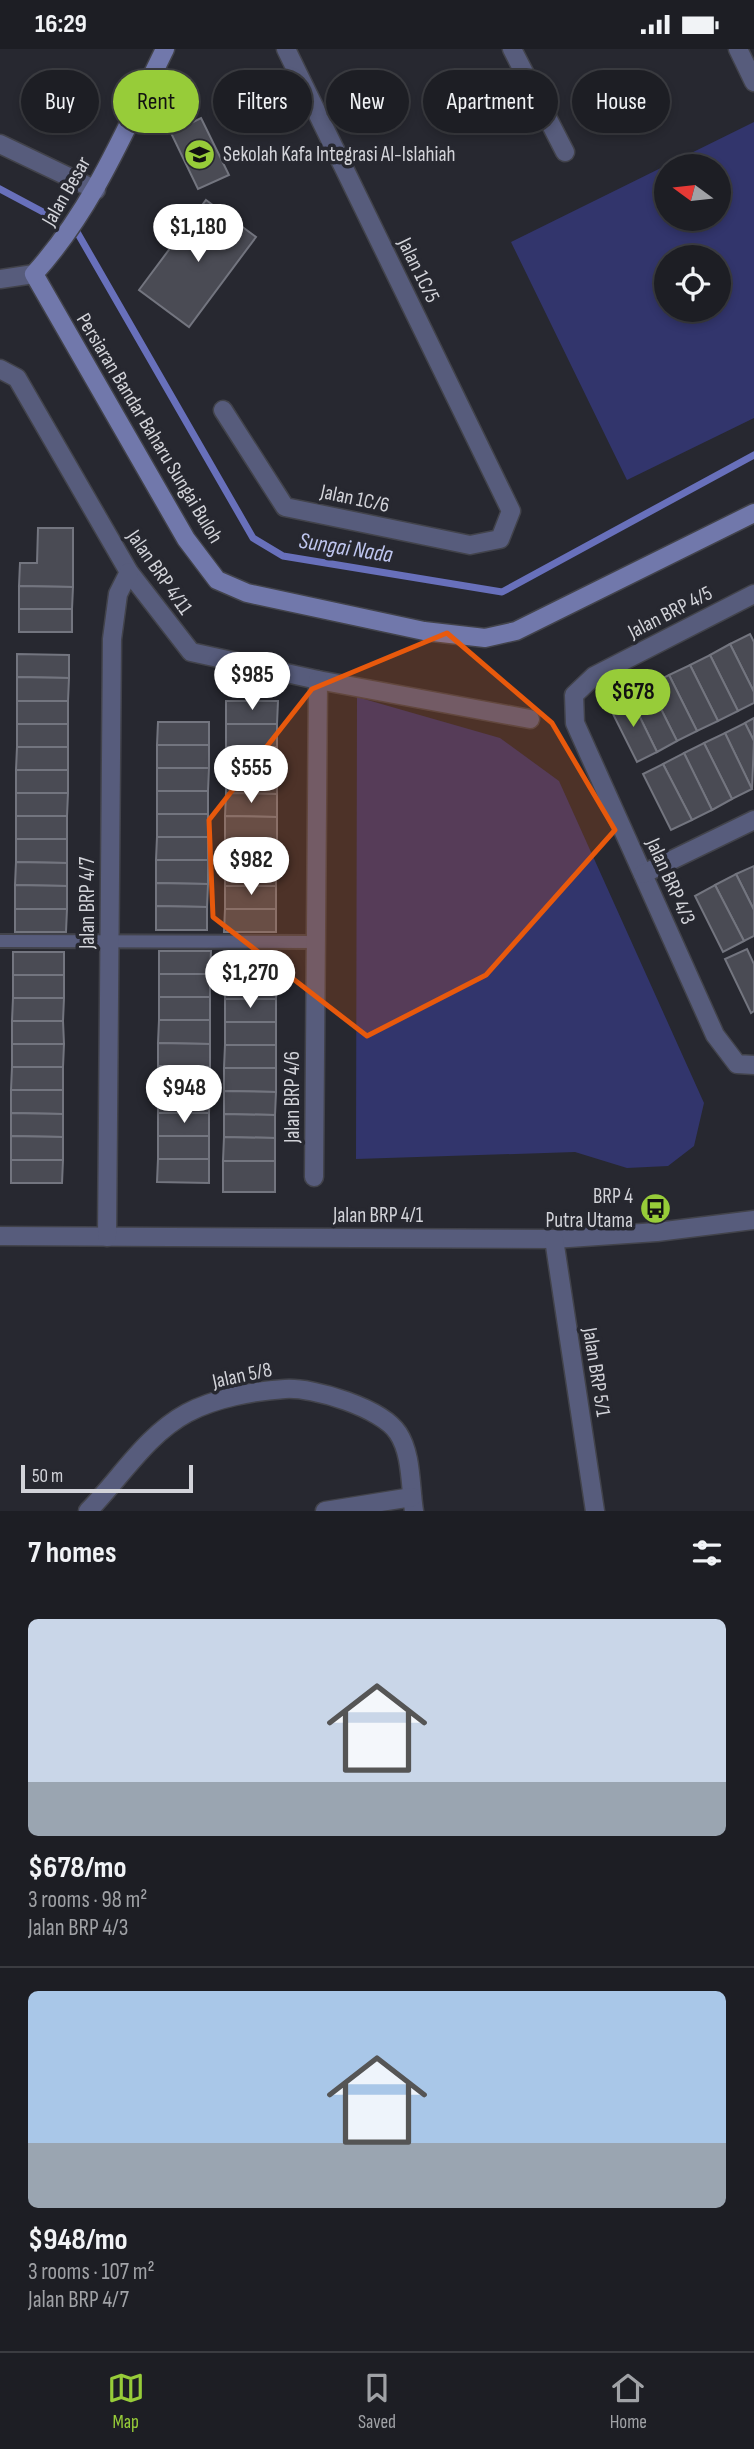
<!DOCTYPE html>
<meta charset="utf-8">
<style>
body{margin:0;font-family:"Sofia Sans Condensed",sans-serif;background:#25272c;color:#f1f3f6;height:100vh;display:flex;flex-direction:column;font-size:26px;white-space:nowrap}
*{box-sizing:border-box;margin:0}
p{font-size:23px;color:#a0a2a6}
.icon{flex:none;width:38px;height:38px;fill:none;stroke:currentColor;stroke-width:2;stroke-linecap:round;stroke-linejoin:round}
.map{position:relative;height:1462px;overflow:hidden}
.details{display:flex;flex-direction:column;background:#1d1e24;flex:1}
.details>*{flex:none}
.banner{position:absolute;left:21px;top:21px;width:712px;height:63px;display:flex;gap:14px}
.needle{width:46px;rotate:285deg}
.fabs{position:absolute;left:654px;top:105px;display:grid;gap:14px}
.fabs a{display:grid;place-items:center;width:77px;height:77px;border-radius:50%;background:#1d1e24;box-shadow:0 4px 10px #0003,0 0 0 2px #3b3c41;font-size:35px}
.scale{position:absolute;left:21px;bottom:18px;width:172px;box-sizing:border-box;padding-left:7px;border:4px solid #d2d3d9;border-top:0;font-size:19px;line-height:24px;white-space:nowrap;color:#d2d3d9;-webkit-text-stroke:5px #272830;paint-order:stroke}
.price{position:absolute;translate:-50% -60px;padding:0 16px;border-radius:24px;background:#fff;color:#222;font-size:23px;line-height:46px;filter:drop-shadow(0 2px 4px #0008)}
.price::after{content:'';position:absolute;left:50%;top:42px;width:21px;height:16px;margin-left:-10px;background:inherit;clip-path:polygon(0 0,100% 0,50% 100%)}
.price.selected{background:#97cc39;color:#111}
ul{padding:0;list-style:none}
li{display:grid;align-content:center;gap:14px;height:371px;padding:0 28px}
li+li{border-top:2px solid #3b3c41}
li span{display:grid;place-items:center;height:217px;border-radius:10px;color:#555}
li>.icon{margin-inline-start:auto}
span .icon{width:126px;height:126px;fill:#fffc;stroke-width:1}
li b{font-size:30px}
h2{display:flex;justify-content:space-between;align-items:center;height:84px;padding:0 28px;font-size:30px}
.chip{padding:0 24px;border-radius:32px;background:#1d1e24;box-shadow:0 4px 10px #0003,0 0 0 2px #3b3c41;font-size:24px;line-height:63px}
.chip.selected{background:#97cc39;color:#111}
.status{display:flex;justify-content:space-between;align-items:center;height:49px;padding:0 35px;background:#1d1e24;direction:ltr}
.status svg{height:19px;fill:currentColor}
.menu{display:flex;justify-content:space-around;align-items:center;height:98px;border-top:2px solid #3b3c41;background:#1d1e24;font-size:19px;color:#a0a2a6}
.menu a{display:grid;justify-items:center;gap:4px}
.menu .selected{color:#97cc39}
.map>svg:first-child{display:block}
</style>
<div class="status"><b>16:29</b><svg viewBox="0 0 49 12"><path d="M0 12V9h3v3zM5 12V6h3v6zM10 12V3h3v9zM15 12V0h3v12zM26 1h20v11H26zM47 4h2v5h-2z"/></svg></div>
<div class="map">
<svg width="754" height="1462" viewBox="0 0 754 1462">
<rect width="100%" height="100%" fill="#272830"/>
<g fill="#32356c" fill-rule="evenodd">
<path d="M754,73V369L627,431L511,193ZM667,117H719V170H667ZM667,208H719V261H667Z"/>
<polygon points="357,648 500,689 559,732 704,1054 694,1097 668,1117 627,1119 575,1103 356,1110"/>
</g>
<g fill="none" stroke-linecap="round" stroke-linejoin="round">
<g stroke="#6870bb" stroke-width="7">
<polyline points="0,140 43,163"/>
<polyline points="77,183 253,489 283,507 502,543 754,406"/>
</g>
</g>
<g fill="#4a4b54" stroke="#73757f" stroke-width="2">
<polygon points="201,69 229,126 198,140 171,84"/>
<polygon points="206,151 256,188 189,278 139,241"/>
<polygon points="38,479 73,479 73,538 19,537 20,514 37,514"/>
<polygon points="19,537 73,538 72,560 19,560"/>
<rect x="19" y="560" width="53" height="23"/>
<polygon points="750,585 754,593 754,643 730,595"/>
<polygon points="730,595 754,643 754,654 738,662 710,606"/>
<polygon points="17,605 69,606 69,629 17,628"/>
<polygon points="710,606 738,662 718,672 690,616"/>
<polygon points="690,616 718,672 697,682 669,626"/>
<polygon points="669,626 697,682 677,692 649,636"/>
<polygon points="17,628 69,629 68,652 17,652"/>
<polygon points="649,636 677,692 657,703 629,646"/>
<polygon points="629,646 657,703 637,713 609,657"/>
<rect x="17" y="652" width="51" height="23"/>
<polygon points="226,652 278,652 277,675 226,675"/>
<polygon points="754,669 754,692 745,674"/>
<polygon points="158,673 209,673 209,696 157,696"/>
<polygon points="745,674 754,692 752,740 725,684"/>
<rect x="17" y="675" width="51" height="23"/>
<rect x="226" y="675" width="51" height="23"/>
<polygon points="725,684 752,740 732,750 704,694"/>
<polygon points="704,694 732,750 712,761 684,704"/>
<rect x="157" y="696" width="52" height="23"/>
<polygon points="17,698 68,698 68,721 16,721"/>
<rect x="226" y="698" width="51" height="23"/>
<polygon points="684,704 712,761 692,771 663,715"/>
<polygon points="663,715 692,771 671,781 643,725"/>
<polygon points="157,719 209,719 208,742 157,742"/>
<rect x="16" y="721" width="52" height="23"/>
<polygon points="226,721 277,721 277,745 226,744"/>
<rect x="157" y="742" width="51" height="23"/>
<polygon points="16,744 68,744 67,767 16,767"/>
<polygon points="226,744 277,745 277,768 225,767"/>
<rect x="157" y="765" width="51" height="23"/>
<rect x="16" y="767" width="51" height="23"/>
<polygon points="225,767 277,768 277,791 225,791"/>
<polygon points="157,788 208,788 208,811 156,811"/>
<polygon points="16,790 67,790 67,814 16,813"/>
<polygon points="225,791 277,791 276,814 225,813"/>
<polygon points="156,811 208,811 208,835 156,834"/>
<polygon points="16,813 67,814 67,837 15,836"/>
<polygon points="225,813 276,814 276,837 225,837"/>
<polygon points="754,817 754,861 736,825"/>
<polygon points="736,825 754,861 754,887 744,892 715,836"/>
<polygon points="156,834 208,835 207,858 156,857"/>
<polygon points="15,836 67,837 67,860 15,860"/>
<polygon points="715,836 744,892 723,903 695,847"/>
<rect x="225" y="837" width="51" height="23"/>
<polygon points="156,857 207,858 207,881 156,881"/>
<polygon points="15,860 67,860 66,883 15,883"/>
<polygon points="225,860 276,860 276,883 224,883"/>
<polygon points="747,900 754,915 754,962 751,964 725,910"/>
<polygon points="159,902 211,902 210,925 159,925"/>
<rect x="13" y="903" width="51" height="23"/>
<rect x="225" y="904" width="52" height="23"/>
<rect x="159" y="925" width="51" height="23"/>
<rect x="13" y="926" width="51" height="23"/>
<polygon points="225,927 277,927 276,950 225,950"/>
<rect x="159" y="948" width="51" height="23"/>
<polygon points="13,949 64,949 63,972 12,972"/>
<rect x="225" y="950" width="51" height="23"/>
<polygon points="159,971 210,971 210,995 158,994"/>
<polygon points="12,972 63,972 64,995 12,995"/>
<rect x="225" y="973" width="51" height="23"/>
<polygon points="158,994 210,995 210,1018 158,1017"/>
<polygon points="12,995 64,995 63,1018 12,1018"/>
<polygon points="225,996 276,996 276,1019 224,1019"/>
<polygon points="158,1017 210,1018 210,1041 158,1041"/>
<polygon points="12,1018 63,1018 63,1041 11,1041"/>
<polygon points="224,1019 276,1019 276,1043 224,1042"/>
<polygon points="11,1041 63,1041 63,1065 11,1064"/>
<polygon points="158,1041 210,1041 209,1064 158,1064"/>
<polygon points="224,1042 276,1043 275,1066 224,1065"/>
<polygon points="11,1064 63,1065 63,1088 11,1087"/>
<rect x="158" y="1064" width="51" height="23"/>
<polygon points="224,1065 275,1066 275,1089 224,1088"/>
<polygon points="11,1087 63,1088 63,1111 11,1111"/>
<rect x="158" y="1087" width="51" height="23"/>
<polygon points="224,1088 275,1089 275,1112 223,1112"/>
<polygon points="158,1110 209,1110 209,1134 157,1133"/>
<polygon points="11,1111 63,1111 62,1134 11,1134"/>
<rect x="223" y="1112" width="52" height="31"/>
</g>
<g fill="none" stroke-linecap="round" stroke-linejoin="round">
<defs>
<polyline id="lane" points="0,892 316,893"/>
<g id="street">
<polyline points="512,0 565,103"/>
<polyline points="738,0 754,33"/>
<polyline points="0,95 96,141"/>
<polyline points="0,230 34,225"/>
<polyline points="0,320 17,329 129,523 191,603 318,631 530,670"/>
<polyline points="223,361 285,458 470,496 500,490 511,462 286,0"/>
<polyline points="754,545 594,627 574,646 575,674 715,986 737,1015 754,1016"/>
<polyline points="643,825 754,771"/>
<polyline points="314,1128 318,631"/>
<polyline points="0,1187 554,1190 657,1183 754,1171"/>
<polyline points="107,1188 112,590 118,545 129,523"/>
<polyline points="554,1190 595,1462"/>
<path d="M88,1462C120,1430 146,1386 187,1364C215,1349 254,1342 285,1340C313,1338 382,1359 398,1384C412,1405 410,1437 414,1462"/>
<polyline points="325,1462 412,1448"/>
</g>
<path id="secondary" d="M165,0C126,79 93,160 34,225L186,490L217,531L247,544L424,582L485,589L516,582L754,464"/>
</defs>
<use href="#lane" stroke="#42434b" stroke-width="16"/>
<use href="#street" stroke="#42434b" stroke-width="21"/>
<use href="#secondary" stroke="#42434b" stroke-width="21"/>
<use href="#lane" stroke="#575c7c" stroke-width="12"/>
<use href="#street" stroke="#575c7c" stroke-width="18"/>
<use href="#secondary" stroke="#7178ab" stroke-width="18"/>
</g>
<path fill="#e8590c" fill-opacity="0.2" stroke="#e8590c" stroke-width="5" stroke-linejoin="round" d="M447,584L552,674L615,781L486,926L367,987L213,868L209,771L312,640Z"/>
<defs>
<symbol id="school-disc" viewBox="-11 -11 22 22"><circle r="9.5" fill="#97cc39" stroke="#272830"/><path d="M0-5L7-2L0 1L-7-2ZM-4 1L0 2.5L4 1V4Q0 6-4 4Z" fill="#111"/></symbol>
<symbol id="bus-disc" viewBox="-11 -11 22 22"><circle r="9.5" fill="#97cc39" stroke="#272830"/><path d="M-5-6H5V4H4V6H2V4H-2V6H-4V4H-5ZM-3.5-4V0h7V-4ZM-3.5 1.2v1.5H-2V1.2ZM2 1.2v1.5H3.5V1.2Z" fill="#111"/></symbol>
</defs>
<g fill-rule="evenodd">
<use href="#school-disc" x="182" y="88" width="35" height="35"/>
<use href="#bus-disc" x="638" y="1142" width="35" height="35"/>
</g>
<g text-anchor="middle" stroke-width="7" stroke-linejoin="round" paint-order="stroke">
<g font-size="21" fill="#d2d3d9" stroke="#272830" text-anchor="start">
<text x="223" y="112">Sekolah Kafa Integrasi Al-Islahiah</text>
<text x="633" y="1154" text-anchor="end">BRP 4<tspan x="633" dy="24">Putra Utama</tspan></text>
</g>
<g font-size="21" fill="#d2d3d9" stroke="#272830">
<text transform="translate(66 142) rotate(-60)" y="7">Jalan Besar</text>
<text transform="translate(419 221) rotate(64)" y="7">Jalan 1C/5</text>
<text transform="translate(150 379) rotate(59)" y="7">Persiaran Bandar Baharu Sungai Buloh</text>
<text transform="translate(355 449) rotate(12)" y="7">Jalan 1C/6</text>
<text transform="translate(160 523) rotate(55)" y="7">Jalan BRP 4/11</text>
<text transform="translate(670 563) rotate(-27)" y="7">Jalan BRP 4/5</text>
<text transform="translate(671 832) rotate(66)" y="7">Jalan BRP 4/3</text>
<text transform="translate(87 854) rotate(-90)" y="7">Jalan BRP 4/7</text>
<text transform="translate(292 1048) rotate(-90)" y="7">Jalan BRP 4/6</text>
<text x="378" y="1173">Jalan BRP 4/1</text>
<text transform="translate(597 1323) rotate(81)" y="7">Jalan BRP 5/1</text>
<text transform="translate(242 1326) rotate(-12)" y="7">Jalan 5/8</text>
</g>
<g font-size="23" font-style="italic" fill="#bfc6ef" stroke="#272830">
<text transform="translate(346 498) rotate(9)" y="8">Sungai Nada</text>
</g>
</g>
</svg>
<div class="fabs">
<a><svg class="needle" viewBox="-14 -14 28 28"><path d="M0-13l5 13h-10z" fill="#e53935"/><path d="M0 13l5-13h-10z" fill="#a0a2a6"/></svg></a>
<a><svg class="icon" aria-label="locate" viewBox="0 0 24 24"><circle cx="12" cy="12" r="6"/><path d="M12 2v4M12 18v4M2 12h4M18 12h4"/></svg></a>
</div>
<div class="scale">50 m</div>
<b class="price" style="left:198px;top:215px">$1,180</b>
<b class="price" style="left:252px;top:663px">$985</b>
<b class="price selected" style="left:633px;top:680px">$678</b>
<b class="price" style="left:251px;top:756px">$555</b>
<b class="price" style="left:251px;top:848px">$982</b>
<b class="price" style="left:250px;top:961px">$1,270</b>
<b class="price" style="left:184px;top:1076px">$948</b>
<div class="banner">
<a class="chip">Buy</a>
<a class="chip selected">Rent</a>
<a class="chip">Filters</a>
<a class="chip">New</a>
<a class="chip">Apartment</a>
<a class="chip">House</a>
</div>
</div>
<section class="details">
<h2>7 homes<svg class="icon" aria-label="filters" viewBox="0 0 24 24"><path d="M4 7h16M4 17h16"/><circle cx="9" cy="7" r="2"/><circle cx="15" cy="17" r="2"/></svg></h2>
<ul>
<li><span style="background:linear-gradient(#c9d6e8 75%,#9aa5b1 0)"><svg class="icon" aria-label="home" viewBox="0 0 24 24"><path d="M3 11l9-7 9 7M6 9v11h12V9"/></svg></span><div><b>$678/mo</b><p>3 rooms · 98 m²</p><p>Jalan BRP 4/3</p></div></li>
<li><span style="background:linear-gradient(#a9c7e8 70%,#9aa5b1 0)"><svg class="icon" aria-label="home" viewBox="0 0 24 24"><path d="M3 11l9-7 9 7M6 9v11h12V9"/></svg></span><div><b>$948/mo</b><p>3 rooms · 107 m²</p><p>Jalan BRP 4/7</p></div></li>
</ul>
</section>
<nav class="menu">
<a class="selected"><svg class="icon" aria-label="map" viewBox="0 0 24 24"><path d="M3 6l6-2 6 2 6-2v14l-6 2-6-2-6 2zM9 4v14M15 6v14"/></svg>Map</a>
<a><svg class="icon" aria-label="saved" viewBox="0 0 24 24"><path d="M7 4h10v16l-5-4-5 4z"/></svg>Saved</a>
<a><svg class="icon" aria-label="home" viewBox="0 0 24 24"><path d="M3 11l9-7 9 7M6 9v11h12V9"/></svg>Home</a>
</nav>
